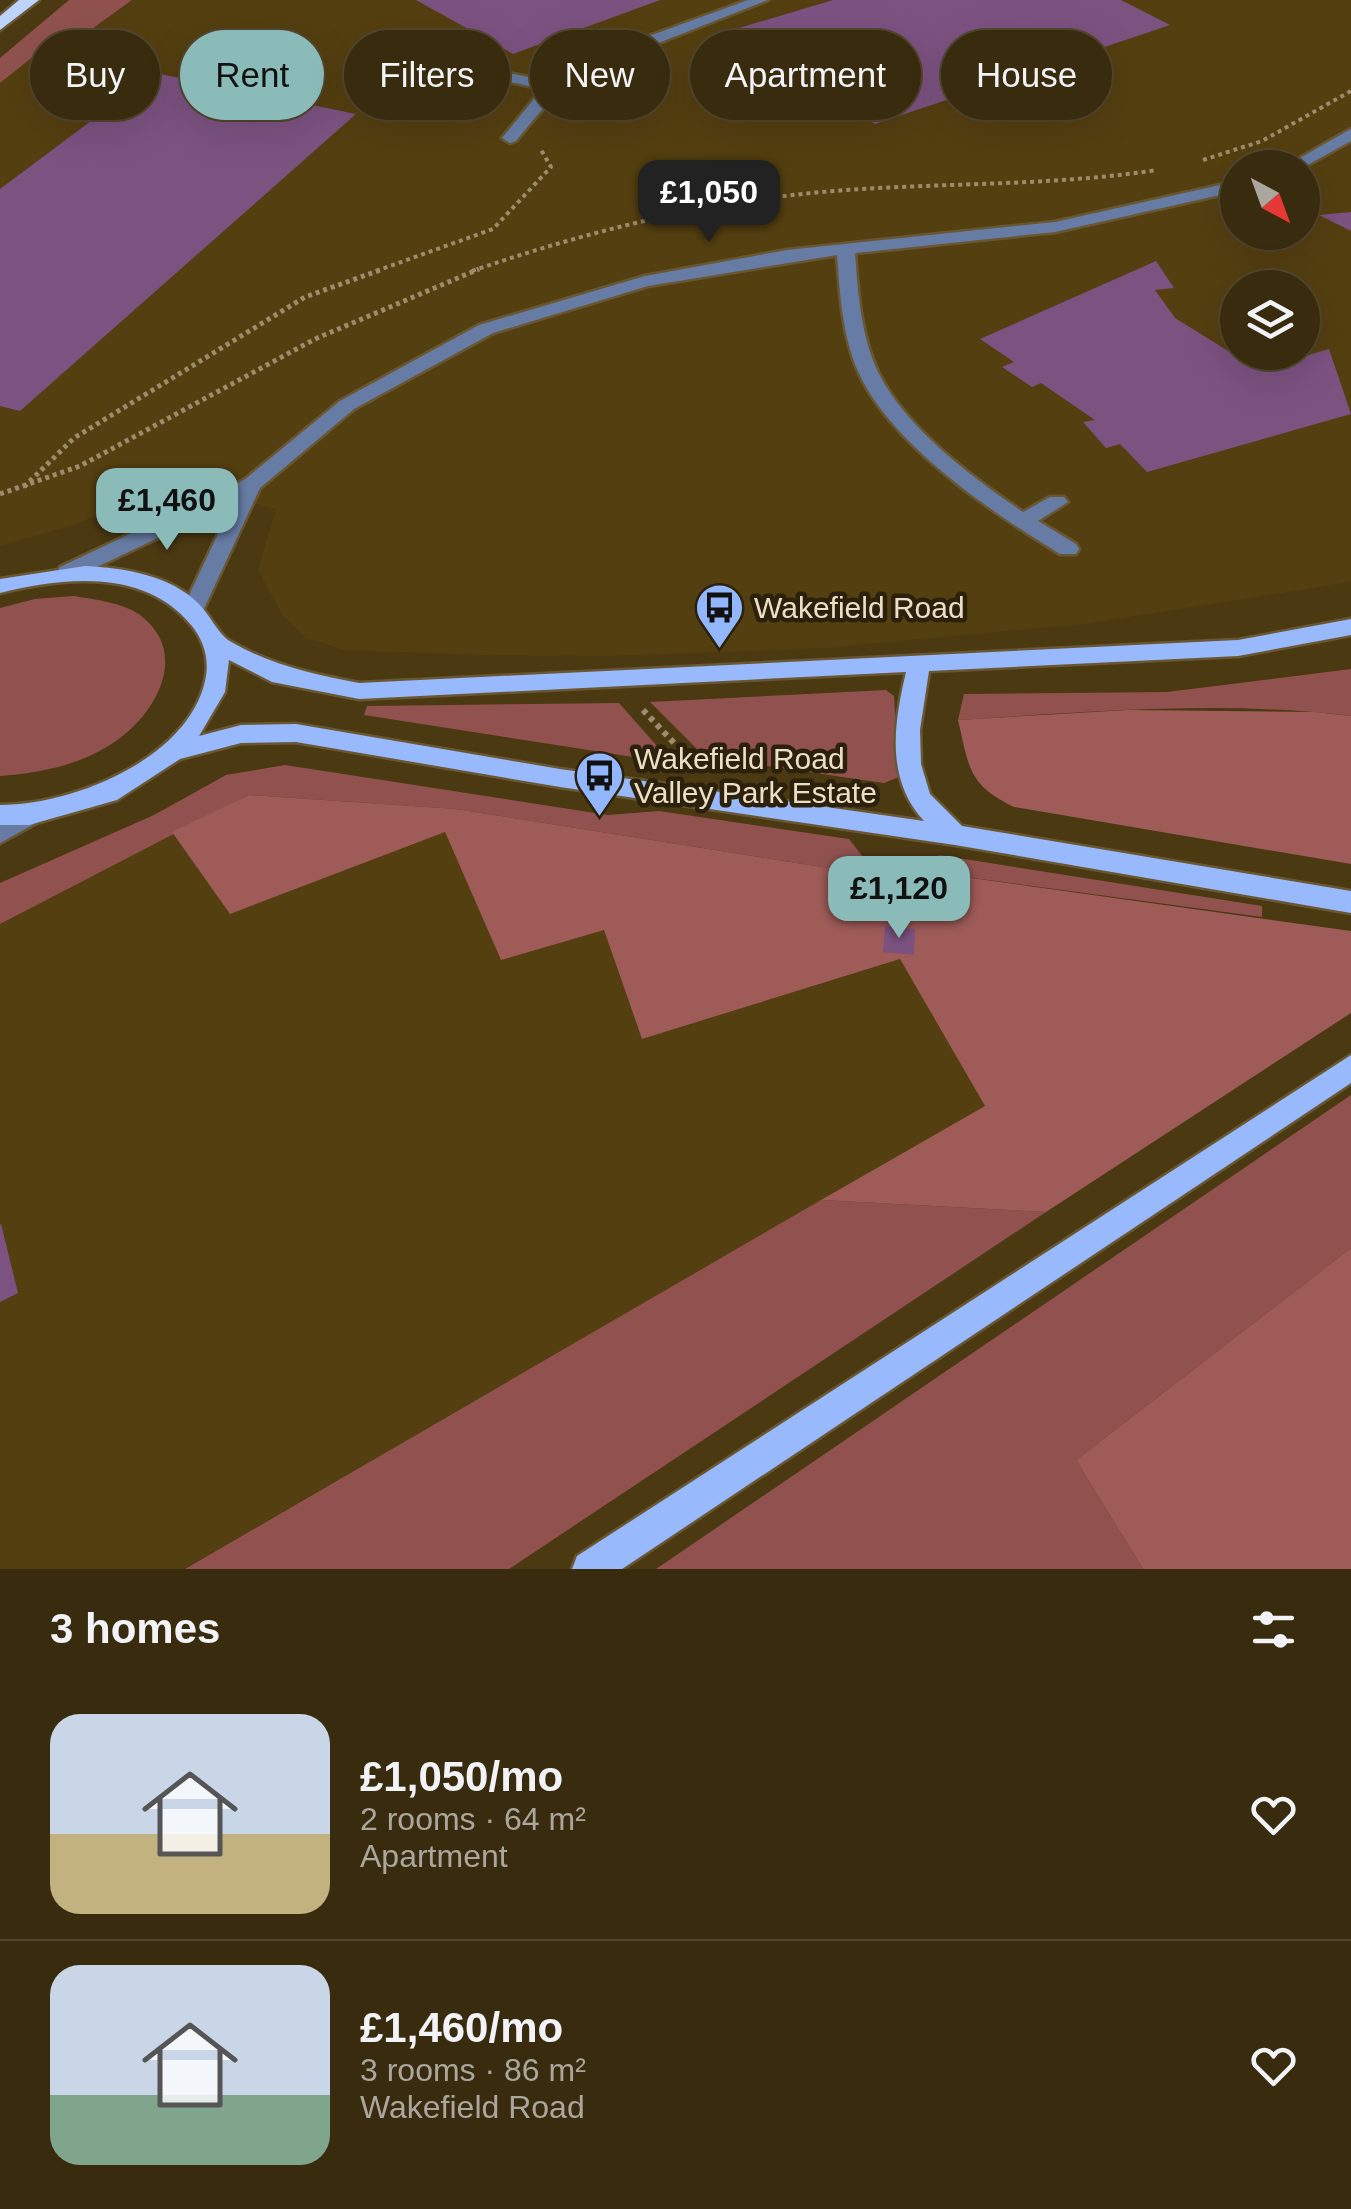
<!DOCTYPE html>
<meta charset="utf-8">
<style>
body{margin:0;font-family:Helvetica,sans-serif;background:#3f3317;color:#f1f3f6;height:100vh;display:flex;flex-direction:column;font-size:38px;white-space:nowrap}
*{box-sizing:border-box;margin:0}
p{font-size:32px;color:#aba79e}
.icon{flex:none;width:55px;height:55px;fill:none;stroke:currentColor;stroke-width:2;stroke-linecap:round;stroke-linejoin:round}
.map{position:relative;height:1569px;overflow:hidden}
.details{display:flex;flex-direction:column;background:#382b0e;flex:1}
.details>*{flex:none}
.top-card{position:absolute;left:30px;top:30px;width:1292px;height:90px;display:flex;gap:20px}
.needle{width:65px;rotate:139deg}
.tools{position:absolute;left:1220px;top:150px;display:grid;gap:20px}
.tools a{display:grid;place-items:center;width:100px;height:100px;border-radius:50%;background:#382b0e;box-shadow:0 10px 40px #0002,0 0 0 2px #52472e;font-size:50px}
.price{position:absolute;translate:-50% -85px;padding:0 22px;border-radius:20px;background:#8bbbb9;color:#111;font-size:32px;line-height:65px;filter:drop-shadow(0 2px 5px #0008)}
.price::after{content:'';position:absolute;left:50%;top:60px;width:30px;height:22px;margin-left:-15px;background:inherit;clip-path:polygon(0 0,100% 0,50% 100%)}
.price.current{background:#222;color:#fff}
ul{padding:0;list-style:none}
li{display:flex;align-items:center;gap:30px;height:250px;padding:0 50px}
li+li{border-top:2px solid #52472e}
li span{display:grid;place-items:center;flex:none;width:280px;height:200px;border-radius:30px;color:#555}
li>.icon{margin-inline-start:auto}
span .icon{width:120px;height:120px;fill:#fffc;stroke-width:1}
li b{font-size:42px}
h2{display:flex;justify-content:space-between;align-items:center;height:120px;padding:0 50px;font-size:42px}
.tag{padding:0 35px;border-radius:45px;background:#382b0e;box-shadow:0 10px 40px #0002,0 0 0 2px #52472e;font-size:35px;line-height:90px}
.tag.current{background:#8bbbb9;color:#111}
.map>svg:first-child{display:block}
</style>
<div class="map">
<svg width="1351" height="1569" viewBox="0 0 1351 1569">
<rect width="100%" height="100%" fill="#4b3912"/>
<g fill="#543f10" fill-rule="evenodd">
<path d="M133,0H1351V582L1084,624L822,648L610,656L483,655L345,650L306,638L282,614L258,570L276,509L188,488L168,485L74,525L0,546V83L44,48L92,29ZM1238,168H1302V232H1238ZM1238,288H1302V352H1238Z"/>
<polygon points="172,832 230,914 445,832 501,960 604,929 642,1039 900,959 985,1106 184,1569 0,1569 0,924"/>
</g>
<g fill="#91524f">
<polygon points="69,0 132,0 92,29 44,48 0,83 0,58"/>
<path d="M74,596C96,600 121,602 140,615C190,652 157,713 116,741C81,765 41,773 0,776V608L35,599Z"/>
<path d="M1351,669V716C1222,700 1088,712 958,720L964,694L1167,692Z"/>
<polygon points="886,690 894,696 899,777 884,783 705,757 650,702"/>
<polygon points="619,703 672,763 364,715 367,706"/>
<polygon points="285,765 608,815 659,811 849,839 863,857 860,873 456,809 249,795 0,924 0,883 154,815 226,775"/>
<polygon points="939,855 1262,906 1262,917 929,872"/>
<polygon points="1351,1095 1351,1248 1076,1460 1143,1569 656,1569"/>
<polygon points="821,1200 1046,1212 509,1569 185,1569"/>
</g>
<g fill="#9e5b58">
<path d="M1128,710L1315,712L1351,716V864L1014,807C968,785 969,767 958,720Z"/>
<polygon points="249,795 456,809 860,873 929,872 1351,931 1351,1013 1046,1212 821,1200 985,1106 900,959 642,1039 604,930 501,960 445,832 230,914 172,832"/>
<polygon points="1351,1248 1351,1569 1143,1569 1076,1460"/>
</g>
<g fill="#7c5281">
<polygon points="416,0 660,0 513,54"/>
<polygon points="833,0 1121,0 1170,25 875,124 729,31"/>
<polygon points="155,73 356,114 20,411 0,406 0,189"/>
<polygon points="1351,212 1351,231 1319,215"/>
<polygon points="1156,261 1174,288 1155,290 1175,318 1246,362 1263,357 1274,365 1329,349 1351,414 1147,472 1120,444 1106,448 1083,422 1095,420 1041,383 1032,387 1002,367 1014,362 980,339"/>
<polygon points="885,926 915,929 914,955 883,952"/>
<polygon points="1,1224 18,1293 0,1302 0,1225"/>
</g>
<g fill="none" stroke-linecap="round" stroke-linejoin="round">
<defs>
<g id="minor">
<path d="M748,0H768L623,57L641,68V74H631L610,62C564,79 546,105 516,141L510,143L502,138L542,89L457,70L465,65L550,81L605,52Z"/>
<polygon points="1351,129 1351,141 1302,168 1282,168"/>
<path d="M1238,181V191L1055,232L855,253C858,294 861,337 879,374C907,429 973,478 1023,512L1050,497H1064L1068,502L1038,521L1076,544L1079,549L1076,554H1060C993,513 889,444 857,369C842,333 840,293 837,255L648,286L493,333L354,409L260,488L202,613H186L183,608L233,502L76,577L68,579L57,572L60,567L244,480L340,401L479,325L645,276L787,250L1055,222Z"/>
<polygon points="29,805 38,808 42,815 38,822 0,843 0,821"/>
</g>
<g id="major">
<path d="M85,566C125,568 170,575 199,604C210,615 217,632 228,640C270,665 312,674 359,683L1238,640L1351,619V635L1238,656L929,671L920,730L921,764L930,794L962,826L1351,891V913L955,845L560,787L296,742L241,743L180,759L117,800L29,825H0V805C73,805 192,758 206,676C209,657 203,640 192,626C145,568 64,577 0,593V579ZM229,660L272,682L359,699L906,672C894,723 885,779 924,821L560,769L296,724L241,725L199,736L225,692Z"/>
<polygon points="1351,1055 1351,1083 622,1569 572,1569 577,1556"/>
</g>
<polygon id="highway" points="19,0 39,0 0,30 0,16"/>
</defs>
<use href="#minor" stroke="#685732" stroke-width="5"/>
<use href="#major" stroke="#685732" stroke-width="5"/>
<use href="#highway" stroke="#685732" stroke-width="5"/>
<g stroke="#9c8c6b" stroke-width="4" stroke-dasharray="4 4" stroke-linecap="butt">
<polyline points="1203,160 1262,141 1351,91"/>
<polyline points="376,271 493,229 551,167 540,148"/>
<path d="M472,271C585,232 702,203 822,192C934,182 1046,187 1157,170"/>
</g>
<g stroke="#9c8c6b" stroke-width="5" stroke-dasharray="4 4" stroke-linecap="butt">
<polyline points="24,487 74,438 305,297 383,269"/>
<polyline points="0,494 80,466 315,339 479,269"/>
</g>
<polyline stroke="#9c8c6b" stroke-width="6" stroke-dasharray="5 5" stroke-linecap="butt" points="643,710 693,763"/>
<use href="#minor" fill="#677ca4" fill-rule="evenodd"/>
<use href="#major" fill="#98b9fb" fill-rule="evenodd"/>
<use href="#highway" fill="#bed3fa" fill-rule="evenodd"/>
</g>
<defs>
<symbol id="bus-pin" viewBox="-11 -11 22 30"><path d="M0 17L-7.5 6A9.5 9.5 0 1 1 7.5 6Z" fill="#93b7fd" stroke="#2c210c"/><path d="M-5-6H5V4H4V6H2V4H-2V6H-4V4H-5ZM-3.5-4V0h7V-4ZM-3.5 1.2v1.5H-2V1.2ZM2 1.2v1.5H3.5V1.2Z" fill="#111"/></symbol>
</defs>
<g fill-rule="evenodd">
<use href="#bus-pin" x="692" y="580" width="55" height="75"/>
<use href="#bus-pin" x="572" y="748" width="55" height="75"/>
</g>
<g text-anchor="middle" stroke-width="9" stroke-linejoin="round" paint-order="stroke">
<g font-size="30" fill="#eddfc5" stroke="#2c210c" text-anchor="start">
<text x="754" y="618">Wakefield Road</text>
<text x="634" y="769">Wakefield Road<tspan x="634" dy="34">Valley Park Estate</tspan></text>
</g>
</g>
</svg>
<div class="tools">
<a><svg class="needle" viewBox="-14 -14 28 28"><path d="M0-13l5 13h-10z" fill="#e53935"/><path d="M0 13l5-13h-10z" fill="#aba79e"/></svg></a>
<a><svg class="icon" aria-label="layers" viewBox="0 0 24 24"><path d="M12 4l9 5-9 5-9-5zM3 14l9 5 9-5"/></svg></a>
</div>
<b class="price current" style="left:709px;top:245px">£1,050</b>
<b class="price" style="left:167px;top:553px">£1,460</b>
<b class="price" style="left:899px;top:941px">£1,120</b>
<div class="top-card">
<a class="tag">Buy</a>
<a class="tag current">Rent</a>
<a class="tag">Filters</a>
<a class="tag">New</a>
<a class="tag">Apartment</a>
<a class="tag">House</a>
</div>
</div>
<section class="details">
<h2>3 homes<svg class="icon" aria-label="filters" viewBox="0 0 24 24"><path d="M4 7h16M4 17h16"/><circle cx="9" cy="7" r="2"/><circle cx="15" cy="17" r="2"/></svg></h2>
<ul>
<li><span style="background:linear-gradient(#c9d6e8 60%,#c2b280 0)"><svg class="icon" aria-label="home" viewBox="0 0 24 24"><path d="M3 11l9-7 9 7M6 9v11h12V9"/></svg></span><div><b>£1,050/mo</b><p>2 rooms · 64 m²</p><p>Apartment</p></div><svg class="icon" aria-label="heart" viewBox="0 0 24 24"><path d="M12 20l-8-8c-3-5 5-10 8-4 3-6 11-1 8 4z"/></svg></li>
<li><span style="background:linear-gradient(#c9d6e8 65%,#7fa58c 0)"><svg class="icon" aria-label="home" viewBox="0 0 24 24"><path d="M3 11l9-7 9 7M6 9v11h12V9"/></svg></span><div><b>£1,460/mo</b><p>3 rooms · 86 m²</p><p>Wakefield Road</p></div><svg class="icon" aria-label="heart" viewBox="0 0 24 24"><path d="M12 20l-8-8c-3-5 5-10 8-4 3-6 11-1 8 4z"/></svg></li>
</ul>
</section>
